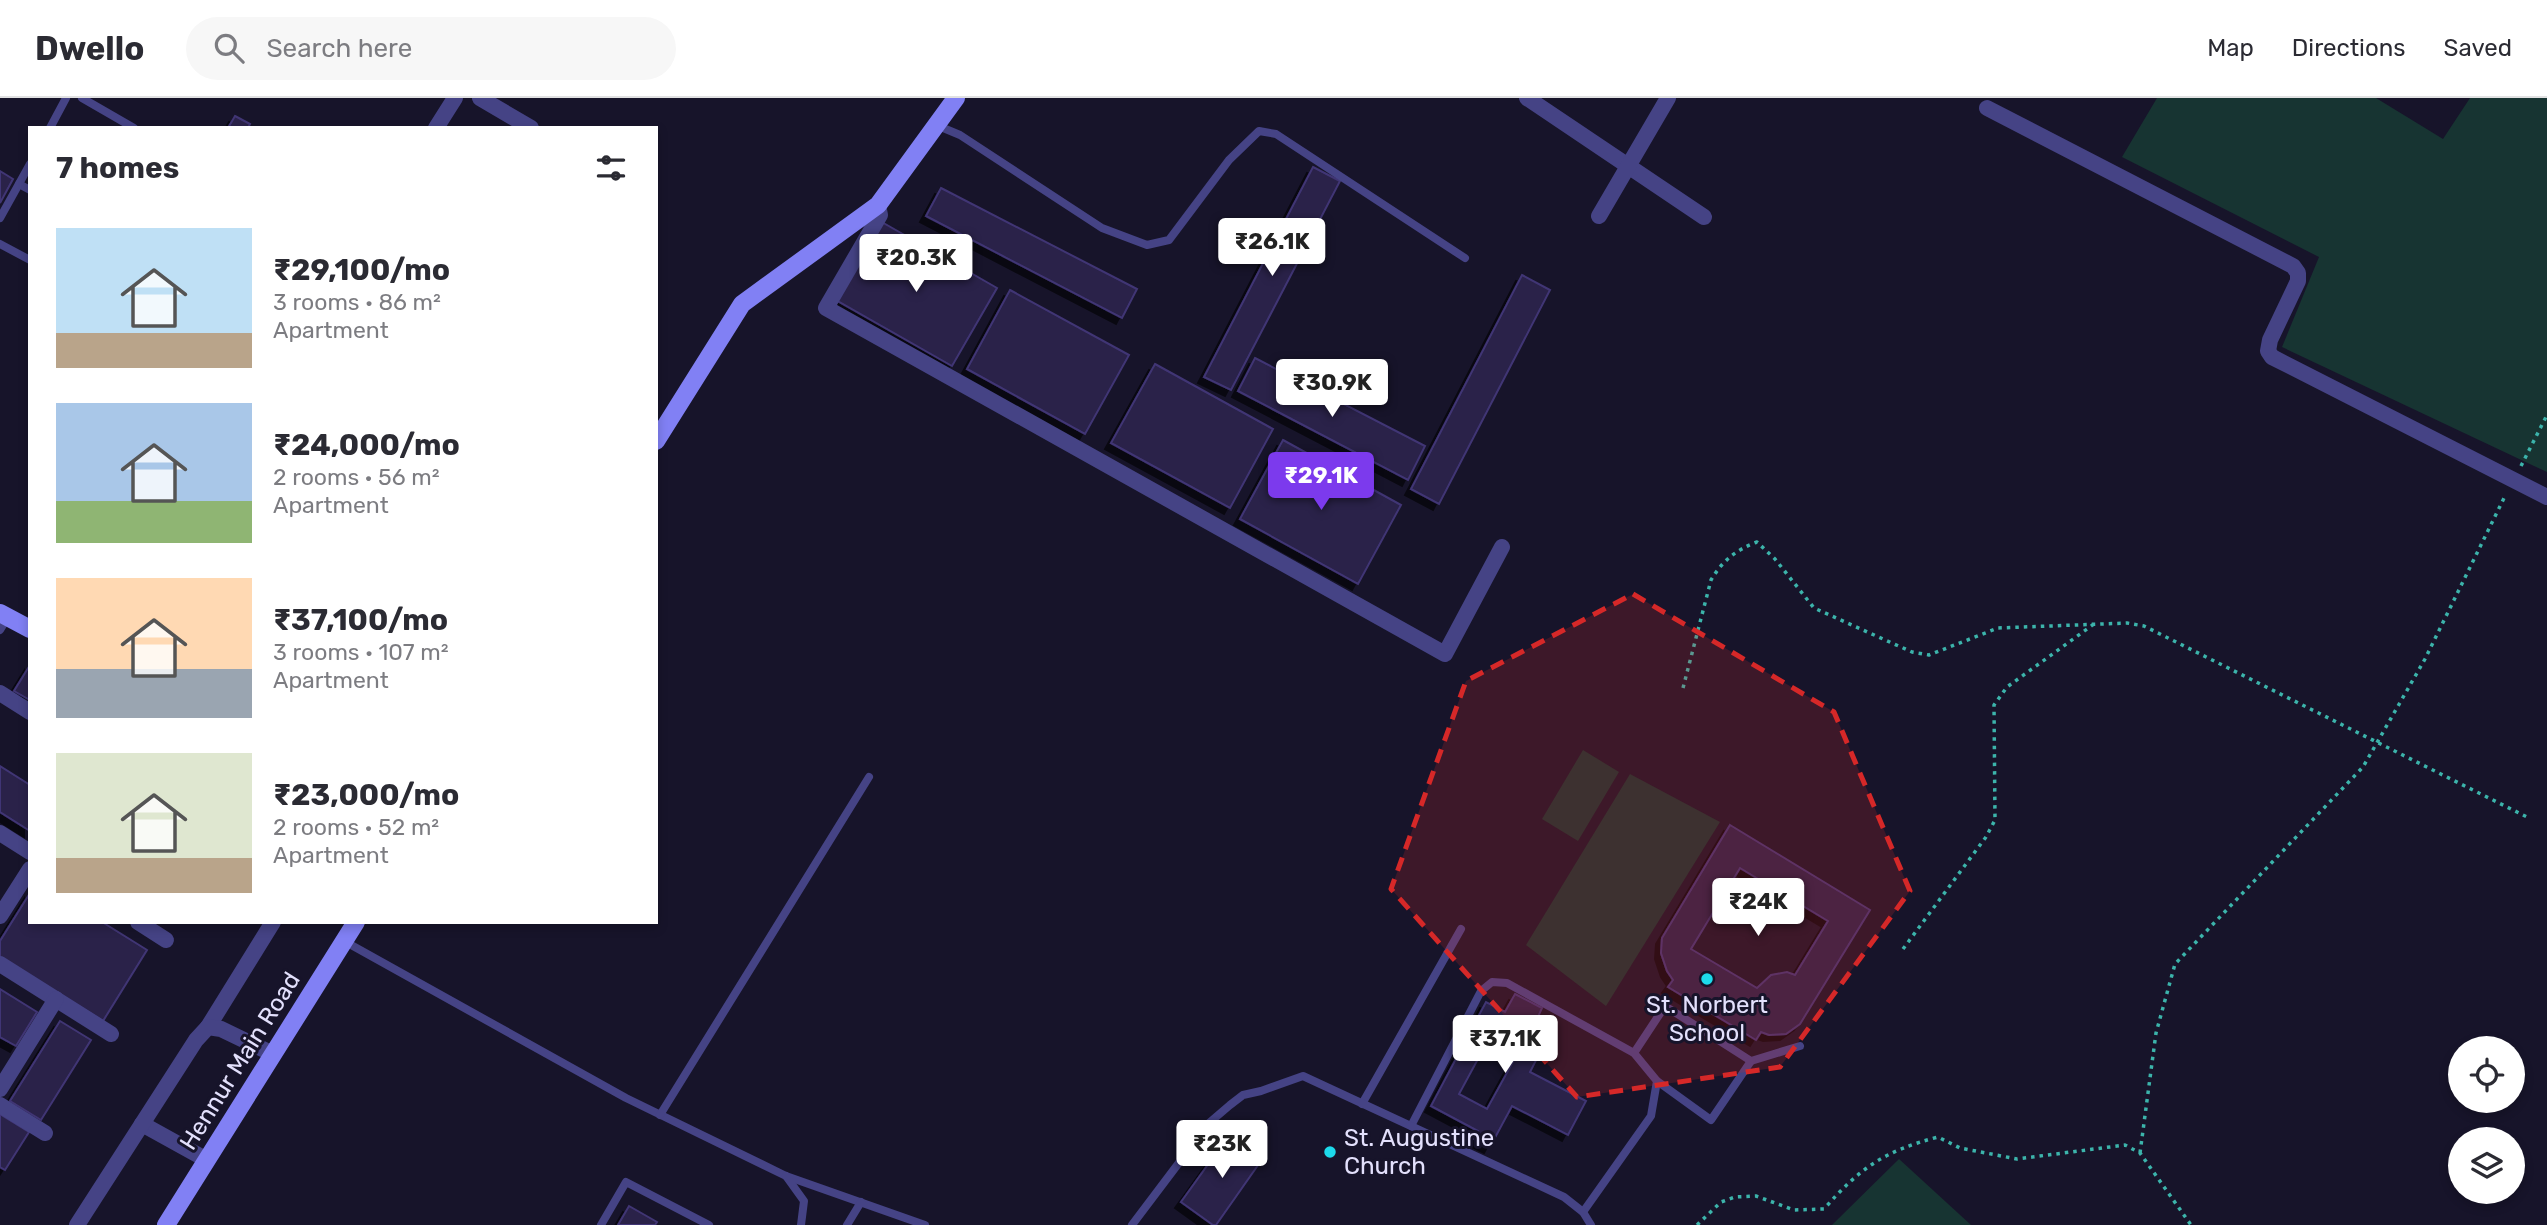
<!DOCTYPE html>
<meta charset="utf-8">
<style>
body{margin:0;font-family:Rubik,sans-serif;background:#f7f7f7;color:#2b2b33;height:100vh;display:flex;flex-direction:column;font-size:26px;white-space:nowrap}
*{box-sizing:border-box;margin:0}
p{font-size:23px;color:#7c7c81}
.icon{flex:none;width:38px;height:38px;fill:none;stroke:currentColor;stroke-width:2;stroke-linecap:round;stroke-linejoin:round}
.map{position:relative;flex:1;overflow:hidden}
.side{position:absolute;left:28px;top:28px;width:630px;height:798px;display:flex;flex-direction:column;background:#fff;border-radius:0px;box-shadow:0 4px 10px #0003}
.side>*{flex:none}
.fabs{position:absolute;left:2448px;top:938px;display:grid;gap:14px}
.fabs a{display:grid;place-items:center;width:77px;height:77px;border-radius:50%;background:#fff;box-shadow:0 4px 10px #0003;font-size:35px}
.price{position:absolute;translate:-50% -60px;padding:0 16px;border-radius:7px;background:#fff;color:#222;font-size:23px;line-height:46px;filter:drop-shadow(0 2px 4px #0008)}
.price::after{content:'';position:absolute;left:50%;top:42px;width:21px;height:16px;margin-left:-10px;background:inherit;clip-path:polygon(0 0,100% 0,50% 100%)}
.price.current{background:#7c3aed;color:#fff}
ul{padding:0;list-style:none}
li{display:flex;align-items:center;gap:21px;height:175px;padding:0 28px}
li span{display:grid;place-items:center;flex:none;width:196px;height:140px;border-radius:0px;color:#555}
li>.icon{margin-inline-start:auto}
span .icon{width:84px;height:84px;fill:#fffc;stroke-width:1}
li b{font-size:30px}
h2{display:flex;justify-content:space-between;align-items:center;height:84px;padding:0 28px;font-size:30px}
header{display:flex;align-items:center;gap:42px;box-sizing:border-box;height:98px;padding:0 35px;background:#fff;border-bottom:2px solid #e1e1e2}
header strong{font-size:33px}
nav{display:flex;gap:38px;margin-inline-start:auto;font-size:24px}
.search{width:490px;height:63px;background:#f7f7f7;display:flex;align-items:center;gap:18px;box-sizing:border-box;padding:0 24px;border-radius:38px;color:#7c7c81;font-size:26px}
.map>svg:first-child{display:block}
</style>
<header>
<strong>Dwello</strong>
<div class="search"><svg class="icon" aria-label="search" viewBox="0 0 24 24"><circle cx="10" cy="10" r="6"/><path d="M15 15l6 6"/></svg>Search here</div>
<nav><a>Map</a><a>Directions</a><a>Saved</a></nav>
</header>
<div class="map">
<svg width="2547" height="1127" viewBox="0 0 2547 1127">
<defs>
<filter id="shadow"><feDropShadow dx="-6" dy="6" stdDeviation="0" flood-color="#0009"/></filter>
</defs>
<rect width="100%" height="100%" fill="#17142a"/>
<g fill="#173432">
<polygon points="2157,0 2376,0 2443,41 2470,0 2547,0 2547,374 2282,249 2319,159 2122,59"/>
<polygon points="1583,652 1619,674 1578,743 1542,721"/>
<polygon points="1630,676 1720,724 1606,908 1526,847"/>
<polygon points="1899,1061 1971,1127 1832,1127"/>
</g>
<g fill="#29214a" stroke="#413674" stroke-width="2" fill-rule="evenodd" filter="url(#shadow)">
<polygon points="235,18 250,26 248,30 228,30"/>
<polygon points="1313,69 1340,83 1231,292 1204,279"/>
<polygon points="0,73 13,81 0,105"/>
<polygon points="941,90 1137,191 1122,220 926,118"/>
<polygon points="880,123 997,190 952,268 836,202"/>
<polygon points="1522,177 1550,192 1439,406 1411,391"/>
<polygon points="1010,192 1129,257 1085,336 967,271"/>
<polygon points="1255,260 1425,348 1408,382 1238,293"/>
<polygon points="1155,266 1273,331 1230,410 1111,345"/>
<polygon points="1283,342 1401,407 1358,486 1240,421"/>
<polygon points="30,567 30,602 14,593"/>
<polygon points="0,668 30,687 30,733 0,714"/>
<path d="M1730,727L1870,812L1800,926L1786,936L1769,937L1761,934L1756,942L1668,889L1673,882L1667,873L1661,855L1662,840ZM1740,770L1828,823L1795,877L1787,874L1771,877L1757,890L1691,851Z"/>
<polygon points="30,795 30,824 102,824 147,852 103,923 0,859 0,843"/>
<polygon points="0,891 37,914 16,948 0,939"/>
<path d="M1515,896L1542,910L1537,921L1553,929L1530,974L1586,1003L1568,1037L1512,1008L1490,1049L1474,1041L1478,1033L1431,1008L1486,904L1505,914ZM1491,937L1519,953L1487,1011L1459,996Z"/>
<polygon points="60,923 91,942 41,1022 10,1003"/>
<polygon points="0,1016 29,1034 5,1072 0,1069"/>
<polygon points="1230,1036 1263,1060 1216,1127 1213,1127 1181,1104"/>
<polygon points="629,1108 657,1124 655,1127 618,1127"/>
</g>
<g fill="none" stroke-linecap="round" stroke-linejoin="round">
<g stroke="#3cb4ab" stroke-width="3.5" stroke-dasharray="3.5 5" stroke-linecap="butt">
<polyline points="2521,368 2547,317"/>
<path d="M1683,590L1711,482C1723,462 1736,452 1757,444L1775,461L1814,510L1912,554L1929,557L1998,530L2127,525L2144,528L2527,719"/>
<polyline points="1903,851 1986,739 1995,722 1994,607 2007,589 2094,526"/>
<polyline points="2140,1055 2156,935 2175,866 2363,669 2425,561 2506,396"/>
<path d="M1697,1127L1721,1104L1735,1099L1756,1098L1794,1112L1824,1111C1860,1070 1884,1053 1938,1039L1960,1050L2017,1061L2125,1047L2140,1055L2191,1127"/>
</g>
<g stroke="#454385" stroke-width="8">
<polyline points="82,0 134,30"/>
<polyline points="936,27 960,37 1102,130 1147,147 1169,142 1229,62 1259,33 1276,36 1465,160"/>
<polyline points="50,30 66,0"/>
<polyline points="19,86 30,92"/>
<polyline points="0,120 30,66"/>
<polyline points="0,146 30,162"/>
<polyline points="0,532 8,519"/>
<polyline points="344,843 626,1000 786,1078 925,1127"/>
<polyline points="1634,955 1665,908 1751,963 1800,948"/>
<polyline points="1657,983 1711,1022 1751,963"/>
<polyline points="1362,1006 1461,831"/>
<polyline points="660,1017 869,679"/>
<polyline points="1411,1028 1481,893 1492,884 1507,885 1634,955 1657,983 1651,1018 1583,1114"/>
<polyline points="786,1078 804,1103 801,1127"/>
<polyline points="601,1127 626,1084 709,1127"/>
<polyline points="847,1127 861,1104"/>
<polyline points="1132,1127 1209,1025 1230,1007 1243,997 1261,993 1303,978 1564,1099 1583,1114 1591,1127"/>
</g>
<g stroke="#454385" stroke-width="16">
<polyline points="480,0 531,30"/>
<polyline points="1527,0 1704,119"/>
<polyline points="1987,10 2293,168 2298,175 2298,183 2270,242 2268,253 2272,259 2547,399"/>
<polyline points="436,30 455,0"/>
<polyline points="878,107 880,117 826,210 1445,556 1502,449"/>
<polyline points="1599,118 1668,0"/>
<polyline points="0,595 30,614"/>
<polyline points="0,735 30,754"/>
<polyline points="0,818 30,771"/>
<polyline points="138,824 166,842"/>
<polyline points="0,866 111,936"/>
<polyline points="208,929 273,824"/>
<polyline points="0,991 56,901"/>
<polyline points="0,1007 45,1035"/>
<polyline points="142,1026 207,1062"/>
<polyline points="77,1127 196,942 208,929 221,931 273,956"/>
</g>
<g stroke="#8180f4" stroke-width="18">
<polyline points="656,343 742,206 878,107 956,0"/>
<polyline points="0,515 30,531"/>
<polyline points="166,1127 356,824"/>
</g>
</g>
<path fill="#d62828" fill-opacity="0.2" stroke="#d62828" stroke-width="5" stroke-dasharray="14 9" stroke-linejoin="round" d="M1633,496L1834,614L1910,793L1780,969L1577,999L1391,791L1466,583Z"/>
<g fill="#1ddaeb" stroke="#17142a" stroke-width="2.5">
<circle cx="1707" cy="881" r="7"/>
<circle cx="1330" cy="1054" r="7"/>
</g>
<g text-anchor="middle" stroke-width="6" stroke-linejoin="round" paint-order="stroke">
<g font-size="24" fill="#e3e0fc" stroke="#17142a">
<text x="1707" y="915">St. Norbert<tspan x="1707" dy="28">School</tspan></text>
<text x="1344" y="1048" text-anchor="start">St. Augustine<tspan x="1344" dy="28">Church</tspan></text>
</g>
<g font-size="24" fill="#e3e0fc" stroke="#17142a">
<text transform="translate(240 963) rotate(-58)" y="8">Hennur Main Road</text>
</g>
</g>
</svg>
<div class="fabs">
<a><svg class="icon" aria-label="locate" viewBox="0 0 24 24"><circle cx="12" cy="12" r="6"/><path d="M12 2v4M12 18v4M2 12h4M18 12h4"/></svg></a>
<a><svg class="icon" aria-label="layers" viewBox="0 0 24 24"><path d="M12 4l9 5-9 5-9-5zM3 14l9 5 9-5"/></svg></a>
</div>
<b class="price" style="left:1272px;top:180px">₹26.1K</b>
<b class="price" style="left:916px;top:196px">₹20.3K</b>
<b class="price" style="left:1332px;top:321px">₹30.9K</b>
<b class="price current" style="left:1321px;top:414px">₹29.1K</b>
<b class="price" style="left:1758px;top:840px">₹24K</b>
<b class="price" style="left:1505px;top:977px">₹37.1K</b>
<b class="price" style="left:1222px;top:1082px">₹23K</b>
<section class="side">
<h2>7 homes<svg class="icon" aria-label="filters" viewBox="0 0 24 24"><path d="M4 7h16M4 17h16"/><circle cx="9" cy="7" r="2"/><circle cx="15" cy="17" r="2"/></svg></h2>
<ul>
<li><span style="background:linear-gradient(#bfe0f5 75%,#b9a48a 0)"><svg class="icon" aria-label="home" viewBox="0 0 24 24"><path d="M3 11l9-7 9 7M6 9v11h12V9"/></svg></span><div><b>₹29,100/mo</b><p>3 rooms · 86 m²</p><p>Apartment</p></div></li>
<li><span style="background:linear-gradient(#a9c7e8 70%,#8fb573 0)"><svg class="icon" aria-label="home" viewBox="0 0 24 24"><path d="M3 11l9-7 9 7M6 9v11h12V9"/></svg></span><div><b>₹24,000/mo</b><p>2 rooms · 56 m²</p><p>Apartment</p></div></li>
<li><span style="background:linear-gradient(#ffd9b3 65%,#9aa5b1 0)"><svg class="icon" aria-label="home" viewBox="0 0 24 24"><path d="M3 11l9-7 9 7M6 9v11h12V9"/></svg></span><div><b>₹37,100/mo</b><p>3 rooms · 107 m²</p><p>Apartment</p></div></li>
<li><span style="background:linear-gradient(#dfe7d0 75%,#b9a48a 0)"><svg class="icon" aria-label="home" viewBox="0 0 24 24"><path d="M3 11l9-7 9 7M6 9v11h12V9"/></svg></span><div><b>₹23,000/mo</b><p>2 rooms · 52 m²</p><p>Apartment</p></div></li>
</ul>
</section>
</div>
